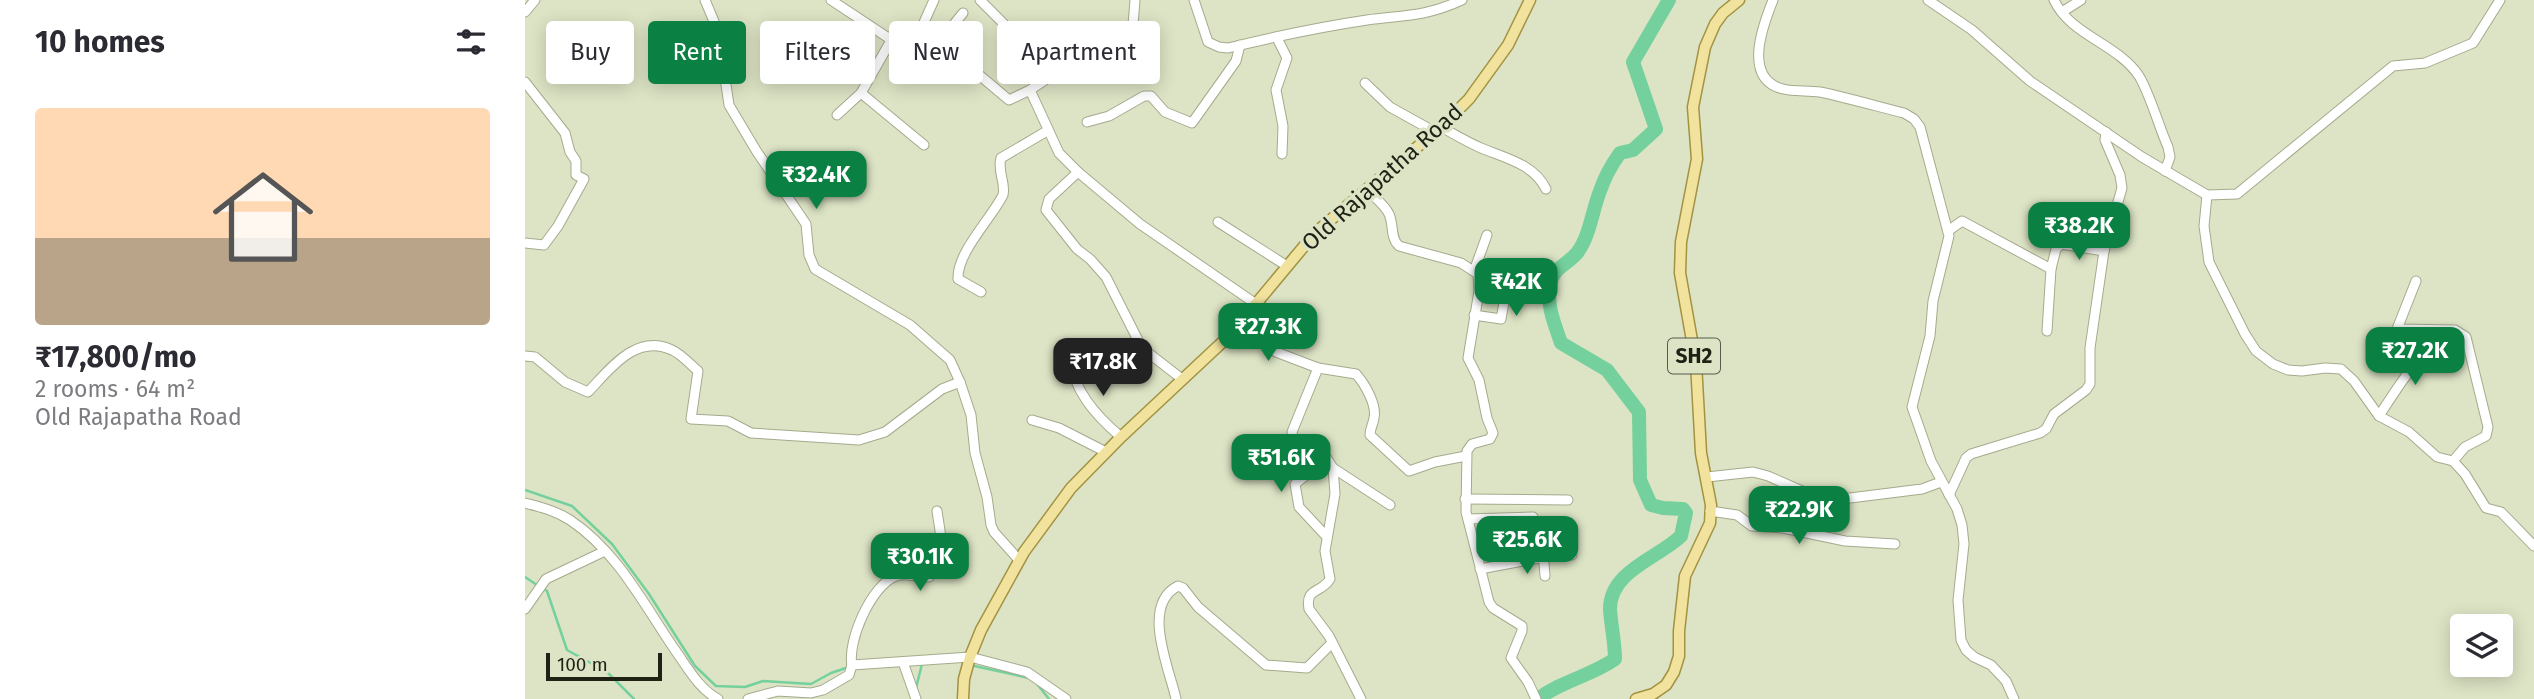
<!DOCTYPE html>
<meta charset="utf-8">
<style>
body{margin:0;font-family:"Fira Sans",sans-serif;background:#f2f2f3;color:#2b2b33;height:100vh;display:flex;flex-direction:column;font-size:26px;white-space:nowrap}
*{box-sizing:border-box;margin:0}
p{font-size:23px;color:#7c7c81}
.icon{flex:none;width:38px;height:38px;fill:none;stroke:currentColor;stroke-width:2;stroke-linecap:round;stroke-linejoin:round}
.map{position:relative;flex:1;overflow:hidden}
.panel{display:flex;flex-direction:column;background:#fff;width:525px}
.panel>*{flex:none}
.hud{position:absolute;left:21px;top:21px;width:665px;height:63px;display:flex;gap:14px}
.tools{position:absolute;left:1925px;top:614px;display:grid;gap:14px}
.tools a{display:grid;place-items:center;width:63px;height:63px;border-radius:7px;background:#fff;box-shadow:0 4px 18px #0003;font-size:35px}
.scale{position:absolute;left:21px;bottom:18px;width:116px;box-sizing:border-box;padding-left:7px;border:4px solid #1f2115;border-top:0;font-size:19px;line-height:24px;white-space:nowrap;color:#1f2115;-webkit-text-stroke:5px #dde4c5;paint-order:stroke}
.price{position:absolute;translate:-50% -60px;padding:0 16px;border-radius:14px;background:#0b8043;color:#fff;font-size:23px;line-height:46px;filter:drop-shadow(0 2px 4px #0008)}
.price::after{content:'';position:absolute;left:50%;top:42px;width:21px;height:16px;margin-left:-10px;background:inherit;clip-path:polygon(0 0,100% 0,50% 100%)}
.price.selected{background:#222;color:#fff}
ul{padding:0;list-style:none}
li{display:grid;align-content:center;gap:14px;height:371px;padding:0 35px}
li+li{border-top:2px solid #e1e1e2}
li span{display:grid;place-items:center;height:217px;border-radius:7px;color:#555}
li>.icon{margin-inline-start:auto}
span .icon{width:126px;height:126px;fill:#fffc;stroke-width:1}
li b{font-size:30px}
h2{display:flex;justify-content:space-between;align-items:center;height:84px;padding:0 35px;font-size:30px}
.chip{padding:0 24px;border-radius:7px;background:#fff;box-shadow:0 4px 18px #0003;font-size:24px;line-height:63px}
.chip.selected{background:#0b8043;color:#fff}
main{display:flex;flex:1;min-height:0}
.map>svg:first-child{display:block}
</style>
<main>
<section class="panel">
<h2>10 homes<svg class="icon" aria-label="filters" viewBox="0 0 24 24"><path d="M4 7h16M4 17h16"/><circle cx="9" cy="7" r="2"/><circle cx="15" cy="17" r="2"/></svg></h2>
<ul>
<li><span style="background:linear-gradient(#ffd9b3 60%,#b9a48a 0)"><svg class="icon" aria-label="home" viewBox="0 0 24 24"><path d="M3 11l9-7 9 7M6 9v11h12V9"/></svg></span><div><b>₹17,800/mo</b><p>2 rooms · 64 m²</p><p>Old Rajapatha Road</p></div></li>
</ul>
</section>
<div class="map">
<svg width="2009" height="699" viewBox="0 0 2009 699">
<rect width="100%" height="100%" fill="#dde4c5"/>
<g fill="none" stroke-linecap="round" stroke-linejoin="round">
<g stroke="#74d09c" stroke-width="2.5">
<polyline points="0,490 47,506 87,544 124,594 170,666 191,686 220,687 238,681 286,684 306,673 324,667"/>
<polyline points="0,577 12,585"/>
<polyline points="18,588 22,591 42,650 82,672 109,699"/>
<polyline points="445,665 504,678"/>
<polyline points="512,684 524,699"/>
<polyline points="391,688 397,664"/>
</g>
<path stroke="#74d09c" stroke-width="14" d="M1013,699C1036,681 1066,676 1090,659C1090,642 1086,626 1085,609C1085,571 1133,558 1156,536L1161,513L1158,509L1138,508L1126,505L1115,480L1114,412L1082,370L1036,343C1030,325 1021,305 1025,285C1028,267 1042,265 1052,253C1065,236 1067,211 1075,191C1079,179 1087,164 1095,153L1108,150L1131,129L1108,62L1144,0"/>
<defs>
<g id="minor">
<polyline points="180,0 193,31 204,105 232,152 281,224 284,255 290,269 385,325 425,360 435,382"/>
<path d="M306,0L362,37C376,38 387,25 402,31L484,100L505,90L534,153L553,172L615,224L731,304"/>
<polyline points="455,0 491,36 542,67"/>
<path d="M669,0L683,42L694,47L703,48C748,37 795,27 842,20C879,15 900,17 937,0"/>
<path d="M1248,0C1238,25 1217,79 1258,89C1270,92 1283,90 1295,92C1323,98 1351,106 1379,113L1389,119L1395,127L1424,236L1408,301L1405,336L1387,407L1406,461L1432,509L1437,525L1439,544L1433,600L1436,640L1441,650L1449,657L1466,665L1481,681L1489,699"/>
<polyline points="1403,0 1447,30 1505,81 1617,157 1682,195 1712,194 1868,66 1900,63 1948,43 1975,0"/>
<path d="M1529,0C1545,35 1593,44 1614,76C1625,94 1634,127 1643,147L1645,157L1640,171"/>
<polyline points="0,12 10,0"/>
<polyline points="1537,12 1556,0"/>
<polyline points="396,29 409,0"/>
<polyline points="752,38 762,58 751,90 758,126 757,154"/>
<polyline points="415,41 438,13"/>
<polyline points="0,82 40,133 45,152 51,161 51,175 59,179 33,226 19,245 0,243"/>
<polyline points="840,83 865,107 910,132"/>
<path d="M505,90L576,43C586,39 599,42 607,37L610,0"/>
<polyline points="336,93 399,145"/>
<polyline points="312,115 336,93 368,37"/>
<polyline points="562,122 584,116 619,96 626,96 640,112 667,123 711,61 715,45"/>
<path d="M916,127C929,134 942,142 956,148C980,158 1009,164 1021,189"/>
<polyline points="553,172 524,199 521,210 552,249 565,259 581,277 617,348 657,379"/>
<path d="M841,189C849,197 860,205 864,214C869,225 865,238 874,246L936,263L953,274L954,291L943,358L954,380L962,418L968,433L965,439L947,444L942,451L941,512L964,602L968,608L997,626V631L986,658L1003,682L1011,699"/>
<polyline points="1682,195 1679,226 1684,262 1720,334 1731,351 1748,364 1763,370 1777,371 1800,368 1816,369 1829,381 1854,416 1884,432 1912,457 1928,461"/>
<polyline points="693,222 762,266"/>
<polyline points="1423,231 1437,221 1526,269 1522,331"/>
<polyline points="1526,269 1531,249 1536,244 1579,251"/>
<polyline points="949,271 962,235"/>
<polyline points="1891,281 1872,329 1930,330 1941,337 1963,427 1961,436 1940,447 1928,461 1940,474 1961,508 1976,512 2009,546"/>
<path d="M456,292L433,279C432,252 466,219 478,195C481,182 472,172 476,158L522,131"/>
<polyline points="949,315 976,319 986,264"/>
<path d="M718,319L751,352L793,368L831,374C840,384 852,405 849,418C848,425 845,428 845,435L884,471L910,462L941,456"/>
<path d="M553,351L544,355C548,390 570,415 596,437"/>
<path d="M0,356L10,357L40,382L63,392C85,369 111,333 147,350C156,354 165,364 173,371L166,419L203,421L226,433L334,440L360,432L417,389L435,382L446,415L450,453L462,497L466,525L469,532L494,560"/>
<path d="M793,368L767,432L768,438L802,459L808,468L810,494L800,551L805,579C796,594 780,587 784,609L804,636L836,699"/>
<path d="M1854,416C1871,390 1887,363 1911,344"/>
<polyline points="507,420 534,428 581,452"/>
<polyline points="808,468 865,505"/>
<polyline points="1182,477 1228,472 1243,476 1284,494 1309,500 1397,489 1416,482"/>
<polyline points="1424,495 1441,458 1446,454 1515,433 1521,429 1529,414 1561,390 1565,384 1565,348 1579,251 1597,188 1595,175 1580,140 1581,132"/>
<polyline points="940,499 1043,500"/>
<path d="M0,503C16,507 31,511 45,520C93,552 119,605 150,650C163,668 174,689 193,699"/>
<polyline points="1185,511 1212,515 1227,526 1258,528 1320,541 1370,544"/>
<polyline points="943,519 1008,517"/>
<polyline points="802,537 774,507 770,484 802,459"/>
<polyline points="1017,541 1020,576"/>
<polyline points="955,569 1025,556 1047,555"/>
<polyline points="0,609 21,579 80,551"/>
<polyline points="378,662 391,699"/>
<polyline points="327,665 445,657 502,672 541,699"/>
<path d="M327,665C322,642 346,585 371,576C381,572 393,578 404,577C422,552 416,540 412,511"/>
<polyline points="223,699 253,691 286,693 298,690 324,675 327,665"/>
<path d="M651,699C645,670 615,605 653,586L658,588L673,607L741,665L782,668L807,643"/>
</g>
<g id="major">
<polyline points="438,699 439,679 445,657 456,630 499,552 546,488 596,437 705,335 790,233 916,127 944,99 983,45 1005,0"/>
<polyline points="1111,699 1128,694 1141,685 1149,672 1154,656 1154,631 1160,576 1185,523 1186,505 1176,453 1171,363 1155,273 1156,242 1172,159 1168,107 1180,47 1190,24 1198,13 1214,0"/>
</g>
</defs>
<use href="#minor" stroke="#a4ab8d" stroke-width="11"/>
<use href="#major" stroke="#a29242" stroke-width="13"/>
<use href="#minor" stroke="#fff" stroke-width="9"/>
<use href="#major" stroke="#f1e29d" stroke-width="10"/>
</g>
<g text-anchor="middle" stroke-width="7" stroke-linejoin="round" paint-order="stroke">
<rect fill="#dde4c5" stroke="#585c4a" stroke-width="2" x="1143" y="338.5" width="52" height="35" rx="5"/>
<g font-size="21" font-weight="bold" fill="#1f2115">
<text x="1169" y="363">SH2</text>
</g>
<g font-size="23" fill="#1f2115" stroke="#dde4c5">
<text transform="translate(857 177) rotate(-42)" y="8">Old Rajapatha Road</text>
</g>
</g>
</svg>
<div class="tools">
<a><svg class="icon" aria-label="layers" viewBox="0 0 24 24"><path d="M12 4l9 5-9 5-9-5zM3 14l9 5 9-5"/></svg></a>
</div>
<div class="scale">100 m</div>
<b class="price" style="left:291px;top:211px">₹32.4K</b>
<b class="price" style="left:1554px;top:262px">₹38.2K</b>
<b class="price" style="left:991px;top:318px">₹42K</b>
<b class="price" style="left:743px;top:363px">₹27.3K</b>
<b class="price" style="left:1890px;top:387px">₹27.2K</b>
<b class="price selected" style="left:578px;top:398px">₹17.8K</b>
<b class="price" style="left:756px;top:494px">₹51.6K</b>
<b class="price" style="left:1274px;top:546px">₹22.9K</b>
<b class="price" style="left:1002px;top:576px">₹25.6K</b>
<b class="price" style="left:395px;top:593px">₹30.1K</b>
<div class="hud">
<a class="chip">Buy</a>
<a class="chip selected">Rent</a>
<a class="chip">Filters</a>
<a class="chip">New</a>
<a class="chip">Apartment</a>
</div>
</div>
</main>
